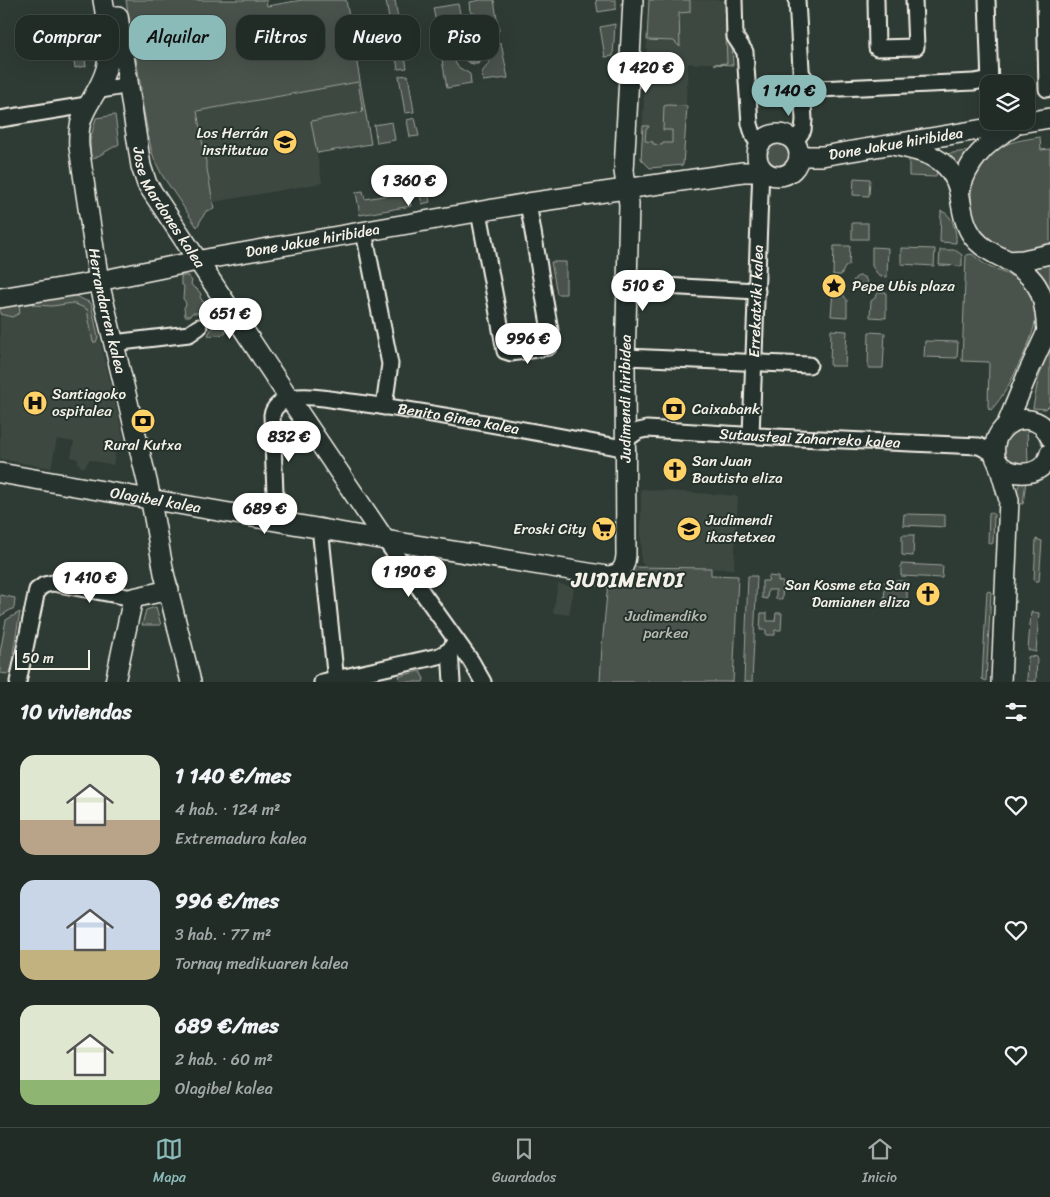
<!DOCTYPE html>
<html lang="es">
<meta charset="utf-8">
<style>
body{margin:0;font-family:Sriracha,sans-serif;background:#2a342f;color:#f1f3f6;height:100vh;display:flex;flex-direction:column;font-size:19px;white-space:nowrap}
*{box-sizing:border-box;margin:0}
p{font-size:16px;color:#a2a7a7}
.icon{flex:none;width:28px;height:28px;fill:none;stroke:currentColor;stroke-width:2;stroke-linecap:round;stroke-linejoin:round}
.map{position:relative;height:682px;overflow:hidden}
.side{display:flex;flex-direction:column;background:#222c27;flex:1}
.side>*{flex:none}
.hud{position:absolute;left:15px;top:15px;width:500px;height:45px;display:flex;gap:10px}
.controls{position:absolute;left:980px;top:75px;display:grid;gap:10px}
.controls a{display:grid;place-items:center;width:55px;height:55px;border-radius:10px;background:#222c27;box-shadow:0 5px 20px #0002,0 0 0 1px #3f4844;font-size:25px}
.scale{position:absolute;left:15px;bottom:12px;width:75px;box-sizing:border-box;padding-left:5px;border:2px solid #f4f1e8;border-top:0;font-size:14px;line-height:18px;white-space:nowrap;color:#f4f1e8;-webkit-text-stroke:4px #26332d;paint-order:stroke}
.price{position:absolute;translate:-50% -42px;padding:0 11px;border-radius:18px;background:#fff;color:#222;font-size:16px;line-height:32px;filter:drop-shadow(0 1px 2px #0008)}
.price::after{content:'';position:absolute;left:50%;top:30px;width:15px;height:11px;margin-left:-8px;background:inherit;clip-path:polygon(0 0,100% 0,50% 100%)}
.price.current{background:#8bbbb9;color:#111}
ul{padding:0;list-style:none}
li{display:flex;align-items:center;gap:15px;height:125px;padding:0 20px}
li span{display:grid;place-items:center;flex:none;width:140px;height:100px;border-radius:15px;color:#555}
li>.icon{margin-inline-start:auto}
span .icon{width:60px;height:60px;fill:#fffc;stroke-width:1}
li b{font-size:21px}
h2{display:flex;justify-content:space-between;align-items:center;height:60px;padding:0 20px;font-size:21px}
.pill{padding:0 18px;border-radius:15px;background:#222c27;box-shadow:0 5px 20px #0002,0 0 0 1px #3f4844;font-size:18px;line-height:45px}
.pill.current{background:#8bbbb9;color:#111}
.menu{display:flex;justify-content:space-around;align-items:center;height:70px;border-top:1px solid #3f4844;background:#222c27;font-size:14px;color:#a2a7a7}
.menu a{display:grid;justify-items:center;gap:2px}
.menu .current{color:#8bbbb9}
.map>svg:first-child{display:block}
</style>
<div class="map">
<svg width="1050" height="682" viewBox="0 0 1050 682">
<rect width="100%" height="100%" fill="#2e3b34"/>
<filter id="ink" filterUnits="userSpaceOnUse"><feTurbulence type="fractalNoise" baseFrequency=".02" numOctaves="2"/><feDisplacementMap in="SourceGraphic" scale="10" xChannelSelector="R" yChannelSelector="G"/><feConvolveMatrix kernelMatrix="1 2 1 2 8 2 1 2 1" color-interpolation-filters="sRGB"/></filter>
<g filter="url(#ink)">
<g fill="#3c4841">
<polygon points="649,0 725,0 727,63 698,63 698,64 688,63 683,165 650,168 641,159"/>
<polygon points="358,82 369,144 317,153 322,183 213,202 197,111"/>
<polygon points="71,294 91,303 126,448 116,447 113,465 89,460 85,467 81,467 78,463 78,459 71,457 74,442 57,439 51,468 0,459 0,307"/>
<polygon points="641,489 738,496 734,569 646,567 641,562"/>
<polygon points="558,584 574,587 569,615 553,613"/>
</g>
<g fill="#48524c" stroke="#9ea29a">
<polygon points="126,0 266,0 267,6 302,0 346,0 371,144 317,153 311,121 363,112 358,82 197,111 214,209 206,211 197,227 162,175 155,161 151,149 141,96 141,88"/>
<polygon points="386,0 395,0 400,31 391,33"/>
<polygon points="481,0 494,0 499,31 491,33 482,17 471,12 470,2"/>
<polygon points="596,0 616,0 616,9 598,12"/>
<polygon points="649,0 690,0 690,12 679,13 680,47 674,41 647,40"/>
<polygon points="725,0 730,0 733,65 714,64 727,63"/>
<path d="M458,4L460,13C450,20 448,29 448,40L440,42L433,8Z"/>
<polygon points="615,24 613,56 605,57 600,27"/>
<polygon points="402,38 407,68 398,69 393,40"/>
<path d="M501,43L508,78L483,81L482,72C490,63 492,57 493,45Z"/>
<polygon points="83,48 86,66 75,68 72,50"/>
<polygon points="450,53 458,67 470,74 471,84 447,88 441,54"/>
<polygon points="408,75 414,112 405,113 399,76"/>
<polygon points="668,105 687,106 683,165 650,168 641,159 643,126 649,126 648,128 646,129 645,141 653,142 653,144 662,145 663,143 672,143 672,130 663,130 664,106"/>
<polygon points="115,115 119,144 91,160 90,141 96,118"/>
<polygon points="415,118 419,136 410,137 407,120"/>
<polygon points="392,122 395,140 377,143 374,125"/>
<path d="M1040,137L1041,150L1050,149V246C1039,248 1024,253 1012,251C1005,250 998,246 992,241C963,218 965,175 993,152C1007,141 1023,140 1040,137Z"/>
<circle cx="778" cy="155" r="13"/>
<polygon points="973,150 961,177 946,154"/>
<polygon points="909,158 919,159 937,168 936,177 909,176"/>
<polygon points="854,178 870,179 869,196 853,195"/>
<polygon points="426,181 430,202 422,204 417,182"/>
<polygon points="407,184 411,206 360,215 356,192 363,191 365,199 401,193 400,185"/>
<path d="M941,211C953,214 957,232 956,243L940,242Z"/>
<rect x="852" y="223" width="16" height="16"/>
<polygon points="834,246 850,246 849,265 845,267 841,275 833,275"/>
<polygon points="872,247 888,248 887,277 879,276 872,266"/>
<polygon points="901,248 935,249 934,266 901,264"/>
<polygon points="940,250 955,250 962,255 962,266 939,265"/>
<path d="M972,254C979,260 986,266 994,269C1002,273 1012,275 1019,280C1049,303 1032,338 1019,364C1012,380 1003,397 991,410L989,409L988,406L989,362L962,361L966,255Z"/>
<polygon points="1050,258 1050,294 1029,263"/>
<polygon points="551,262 566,262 566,294 557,294"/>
<circle cx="860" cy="283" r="7"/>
<polygon points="181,276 188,276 192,281 191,284 194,288 197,289 201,294 200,297 203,302 206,302 210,307 204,316 202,316 200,313 192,313 190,316 185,316 184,307 186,305 185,301 183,299 184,286 181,284"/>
<polygon points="833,290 840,290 847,300 847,317 831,316"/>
<polygon points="879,292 886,292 886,318 870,317 871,301 874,299"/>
<polygon points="71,294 91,303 98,337 96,342 93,342 87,309 73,303 52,306 33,305 32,301"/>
<polygon points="19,304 20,313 12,317 0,314 0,307"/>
<polygon points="211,310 217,317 216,321 219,325 222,325 226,332 225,334 210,336 208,335 212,328 211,323 206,319"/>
<polygon points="831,330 847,331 845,366 830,366"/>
<polygon points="869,332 885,333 883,368 868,368"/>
<polygon points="925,341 958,342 957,358 924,357"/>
<polygon points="1050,346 1050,405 1046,409 1033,408 1038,380"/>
<polygon points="1027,424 1028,468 1006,460 1002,447 1006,436"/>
<polygon points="1026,481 1023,504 1013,503 1020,482"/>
<polygon points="990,512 994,514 993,543 991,544 988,543 989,513"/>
<polygon points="904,514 945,515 945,527 903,525"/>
<polygon points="902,535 914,535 913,556 902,555"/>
<polygon points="1036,539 1042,541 1039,581 1034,581"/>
<polygon points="901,564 943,566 942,578 901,576"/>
<polygon points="629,567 711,568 711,575 738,576 733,682 600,682 602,646 608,583"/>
<polygon points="748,576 757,576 752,682 744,682"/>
<polygon points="769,576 778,577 778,581 783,582 782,599 776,599 776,590 768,590 767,599 762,598 762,581 768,581"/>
<polygon points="885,581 907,581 907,605 884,604"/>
<polygon points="987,591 991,592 986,681 982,679"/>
<polygon points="0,595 15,598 14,608 0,616"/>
<polygon points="156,607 161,625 142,625 146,610"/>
<polygon points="20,612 13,653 21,655 8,674 0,673 0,653 6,620"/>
<polygon points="1031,612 1039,613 1036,652 1028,650"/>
<polygon points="761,613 767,613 767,621 775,621 776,613 782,613 781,630 775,630 775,635 766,635 766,630 760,630"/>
<polygon points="1030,656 1037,657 1036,682 1027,681 1028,657"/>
<polygon points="420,671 424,679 423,682 400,682 399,676"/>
</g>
<path fill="#6f7770" stroke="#a4a8a0" d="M467,21C486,24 486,51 478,64C461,66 454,44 459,30C460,26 464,23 467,21Z"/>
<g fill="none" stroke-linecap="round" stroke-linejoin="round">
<path stroke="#bfc0b8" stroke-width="1" d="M468,27H470C479,35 482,50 474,59L468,57C463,47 460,35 468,27Z"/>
<defs>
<g id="minor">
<polyline points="734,0 735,37 745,52 750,124 754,137 759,144"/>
<polyline points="876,0 877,48 916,47 914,0"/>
<polyline points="987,0 990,84"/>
<polyline points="1045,0 1047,89"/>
<polyline points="801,73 808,82 818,89 974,82 990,79"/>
<polyline points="96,91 129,85"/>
<polyline points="0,119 87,105"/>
<polyline points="795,142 803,130 804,120 797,0"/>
<polyline points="479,212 505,351 511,353 548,347 552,342 528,203"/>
<polyline points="364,232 390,364 384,407"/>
<polyline points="626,284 757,291"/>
<polyline points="113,343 189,334 199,327"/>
<polyline points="626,357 809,365"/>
<path id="s1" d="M751,435L761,168"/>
<path id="s2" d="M627,439L638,431L647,429L775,437L979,446L995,454"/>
<path id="s3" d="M276,520L272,415C274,406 281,401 291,398C312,394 337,401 359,403C445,414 531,432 617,447L627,451"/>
<polyline points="320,527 336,682"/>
<polyline points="385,540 471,661 483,682"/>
<polyline points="18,682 37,590 44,585 53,583 133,598"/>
<polyline points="322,682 439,656 450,650"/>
<polyline points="452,682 450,650 454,643"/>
</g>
<g id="major">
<path id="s4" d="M103,0C107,23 112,46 106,69C97,101 76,108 79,147L99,282L148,485L164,573L191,682"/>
<path id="s5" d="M118,16L141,166L147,184L277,380L385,540"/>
<circle cx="778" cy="155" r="21"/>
<path d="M892,145C922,151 951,156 959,191C962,207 963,224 974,238C982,248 994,254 1005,259C1041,278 1045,296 1047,334"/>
<path id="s6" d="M799,156H822L1050,118"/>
<path d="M959,192C968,161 985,143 1012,128"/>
<polyline points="1008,261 1023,260 1050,254"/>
<path id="s7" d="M0,298L84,284L212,258L528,203L743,172H765"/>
<polyline points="1007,424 1028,373 1050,325"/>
<path d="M1050,437C1038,406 990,419 995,455C997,476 1043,483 1050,453"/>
<polyline points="998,462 1009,500 1001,682"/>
<path id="s8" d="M0,473L385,540L607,576C621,575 625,568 626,555L625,366L629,204L624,171L633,0"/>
<polyline points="115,682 133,598 169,590"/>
</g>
</defs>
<use href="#minor" stroke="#f4f1e8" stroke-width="19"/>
<use href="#major" stroke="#f4f1e8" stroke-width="22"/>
<use href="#minor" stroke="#26332d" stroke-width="15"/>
<use href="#major" stroke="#26332d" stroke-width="19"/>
</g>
</g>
<defs>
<symbol id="school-disc" viewBox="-11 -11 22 22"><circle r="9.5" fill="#ffd166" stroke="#26332d"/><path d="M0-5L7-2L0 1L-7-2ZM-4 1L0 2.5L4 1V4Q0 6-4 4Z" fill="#111"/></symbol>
<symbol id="sight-disc" viewBox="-11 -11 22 22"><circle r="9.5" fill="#ffd166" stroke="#26332d"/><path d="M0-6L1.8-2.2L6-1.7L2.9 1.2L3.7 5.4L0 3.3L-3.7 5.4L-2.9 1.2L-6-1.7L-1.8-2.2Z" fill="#111"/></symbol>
<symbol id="hospital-disc" viewBox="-11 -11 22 22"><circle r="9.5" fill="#ffd166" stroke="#26332d"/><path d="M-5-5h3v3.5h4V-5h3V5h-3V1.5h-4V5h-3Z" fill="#111"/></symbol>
<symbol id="bank-disc" viewBox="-11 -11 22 22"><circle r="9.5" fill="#ffd166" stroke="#26332d"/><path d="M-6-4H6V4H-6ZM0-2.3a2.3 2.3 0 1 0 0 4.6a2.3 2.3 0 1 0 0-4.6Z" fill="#111"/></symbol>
<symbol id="church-disc" viewBox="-11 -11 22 22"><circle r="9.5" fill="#ffd166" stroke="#26332d"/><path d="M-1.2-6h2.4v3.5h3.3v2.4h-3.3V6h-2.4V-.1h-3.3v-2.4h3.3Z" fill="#111"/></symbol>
<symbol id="supermarket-disc" viewBox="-11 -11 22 22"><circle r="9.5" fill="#ffd166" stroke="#26332d"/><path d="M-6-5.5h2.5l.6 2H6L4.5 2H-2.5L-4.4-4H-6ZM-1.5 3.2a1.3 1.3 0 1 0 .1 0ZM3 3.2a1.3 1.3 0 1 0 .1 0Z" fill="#111"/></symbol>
</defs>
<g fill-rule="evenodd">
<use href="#school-disc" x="271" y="128" width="28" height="28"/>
<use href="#sight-disc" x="820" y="272" width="28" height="28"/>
<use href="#hospital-disc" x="21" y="389" width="28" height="28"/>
<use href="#bank-disc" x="660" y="395" width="28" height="28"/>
<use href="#bank-disc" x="129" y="407" width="28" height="28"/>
<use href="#church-disc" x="661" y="456" width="28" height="28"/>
<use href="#supermarket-disc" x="590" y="515" width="28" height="28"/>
<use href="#school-disc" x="675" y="515" width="28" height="28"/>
<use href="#church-disc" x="914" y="580" width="28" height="28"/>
</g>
<g text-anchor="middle" stroke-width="4" stroke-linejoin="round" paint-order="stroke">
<g font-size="15" fill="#f4f1e8" stroke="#26332d" text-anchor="start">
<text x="268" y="138" text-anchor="end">Los Herrán<tspan x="268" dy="17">institutua</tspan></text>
<text x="852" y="291">Pepe Ubis plaza</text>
<text x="52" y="399">Santiagoko<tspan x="52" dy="17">ospitalea</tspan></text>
<text x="692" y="414">Caixabank</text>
<text x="143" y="450" text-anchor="middle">Rural Kutxa</text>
<text x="692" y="466">San Juan<tspan x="692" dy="17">Bautista eliza</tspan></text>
<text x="706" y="525">Judimendi<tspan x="706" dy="17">ikastetxea</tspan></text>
<text x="586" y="534" text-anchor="end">Eroski City</text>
<text x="910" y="590" text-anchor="end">San Kosme eta San<tspan x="910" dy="17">Damianen eliza</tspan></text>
</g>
<g font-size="15" fill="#f4f1e8" stroke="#26332d">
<text dy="5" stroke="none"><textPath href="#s6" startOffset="98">Done Jakue hiribidea</textPath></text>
<text dy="5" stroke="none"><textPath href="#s5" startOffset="201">Jose Mardones kalea</textPath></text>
<text dy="5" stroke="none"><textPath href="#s7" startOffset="318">Done Jakue hiribidea</textPath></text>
<text dy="5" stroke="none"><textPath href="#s1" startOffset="134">Errekatxiki kalea</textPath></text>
<text dy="5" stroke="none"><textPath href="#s4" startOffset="320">Herrandarren kalea</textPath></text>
<text dy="5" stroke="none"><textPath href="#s8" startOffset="804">Judimendi hiribidea</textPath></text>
<text dy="5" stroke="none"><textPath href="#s3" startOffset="301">Benito Ginea kalea</textPath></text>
<text dy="5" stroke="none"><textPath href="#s2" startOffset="186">Sutaustegi Zaharreko kalea</textPath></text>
<text dy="5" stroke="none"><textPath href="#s8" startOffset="158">Olagibel kalea</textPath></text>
</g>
<g font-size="15" fill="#b8b9b1" stroke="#26332d">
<text x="666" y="621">Judimendiko<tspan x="666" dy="17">parkea</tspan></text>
</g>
<g font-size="20" font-weight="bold" letter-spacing="1" fill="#f4f1e8" stroke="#26332d">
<text x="628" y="587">JUDIMENDI</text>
</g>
</g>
</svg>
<div class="controls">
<a><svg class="icon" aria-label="layers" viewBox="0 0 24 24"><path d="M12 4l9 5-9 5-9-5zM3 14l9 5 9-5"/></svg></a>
</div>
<div class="scale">50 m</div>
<b class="price" style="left:646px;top:94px">1 420 €</b>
<b class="price current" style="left:789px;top:117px">1 140 €</b>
<b class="price" style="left:409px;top:207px">1 360 €</b>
<b class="price" style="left:643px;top:312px">510 €</b>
<b class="price" style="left:230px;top:340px">651 €</b>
<b class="price" style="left:528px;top:365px">996 €</b>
<b class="price" style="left:289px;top:463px">832 €</b>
<b class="price" style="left:265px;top:535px">689 €</b>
<b class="price" style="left:409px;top:598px">1 190 €</b>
<b class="price" style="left:90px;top:604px">1 410 €</b>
<div class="hud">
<a class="pill">Comprar</a>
<a class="pill current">Alquilar</a>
<a class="pill">Filtros</a>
<a class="pill">Nuevo</a>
<a class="pill">Piso</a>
</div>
</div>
<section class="side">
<h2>10 viviendas<svg class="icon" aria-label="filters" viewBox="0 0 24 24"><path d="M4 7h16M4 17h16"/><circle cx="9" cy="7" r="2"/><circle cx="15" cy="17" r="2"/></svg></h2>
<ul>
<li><span style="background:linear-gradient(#dfe7d0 65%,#b9a48a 0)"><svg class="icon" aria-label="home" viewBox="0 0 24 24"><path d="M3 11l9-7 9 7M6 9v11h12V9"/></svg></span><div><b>1 140 €/mes</b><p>4 hab. · 124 m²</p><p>Extremadura kalea</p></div><svg class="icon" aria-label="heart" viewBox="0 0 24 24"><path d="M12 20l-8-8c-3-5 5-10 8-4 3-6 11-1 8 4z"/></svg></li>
<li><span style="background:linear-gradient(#c9d6e8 70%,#c2b280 0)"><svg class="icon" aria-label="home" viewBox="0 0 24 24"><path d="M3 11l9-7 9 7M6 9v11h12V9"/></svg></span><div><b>996 €/mes</b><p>3 hab. · 77 m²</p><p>Tornay medikuaren kalea</p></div><svg class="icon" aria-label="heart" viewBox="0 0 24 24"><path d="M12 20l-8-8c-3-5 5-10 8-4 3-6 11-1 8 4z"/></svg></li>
<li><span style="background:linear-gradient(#dfe7d0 75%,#8fb573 0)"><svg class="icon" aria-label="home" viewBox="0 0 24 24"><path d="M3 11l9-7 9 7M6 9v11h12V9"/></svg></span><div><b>689 €/mes</b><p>2 hab. · 60 m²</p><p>Olagibel kalea</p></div><svg class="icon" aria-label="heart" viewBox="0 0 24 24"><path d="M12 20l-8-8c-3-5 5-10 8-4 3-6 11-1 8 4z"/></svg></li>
</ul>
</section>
<nav class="menu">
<a class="current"><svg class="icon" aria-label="map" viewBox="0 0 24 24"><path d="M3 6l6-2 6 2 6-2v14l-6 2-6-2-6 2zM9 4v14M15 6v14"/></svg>Mapa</a>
<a><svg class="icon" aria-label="saved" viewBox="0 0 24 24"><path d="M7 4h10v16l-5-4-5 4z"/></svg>Guardados</a>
<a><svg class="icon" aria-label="home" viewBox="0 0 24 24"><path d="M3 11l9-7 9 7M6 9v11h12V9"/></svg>Inicio</a>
</nav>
